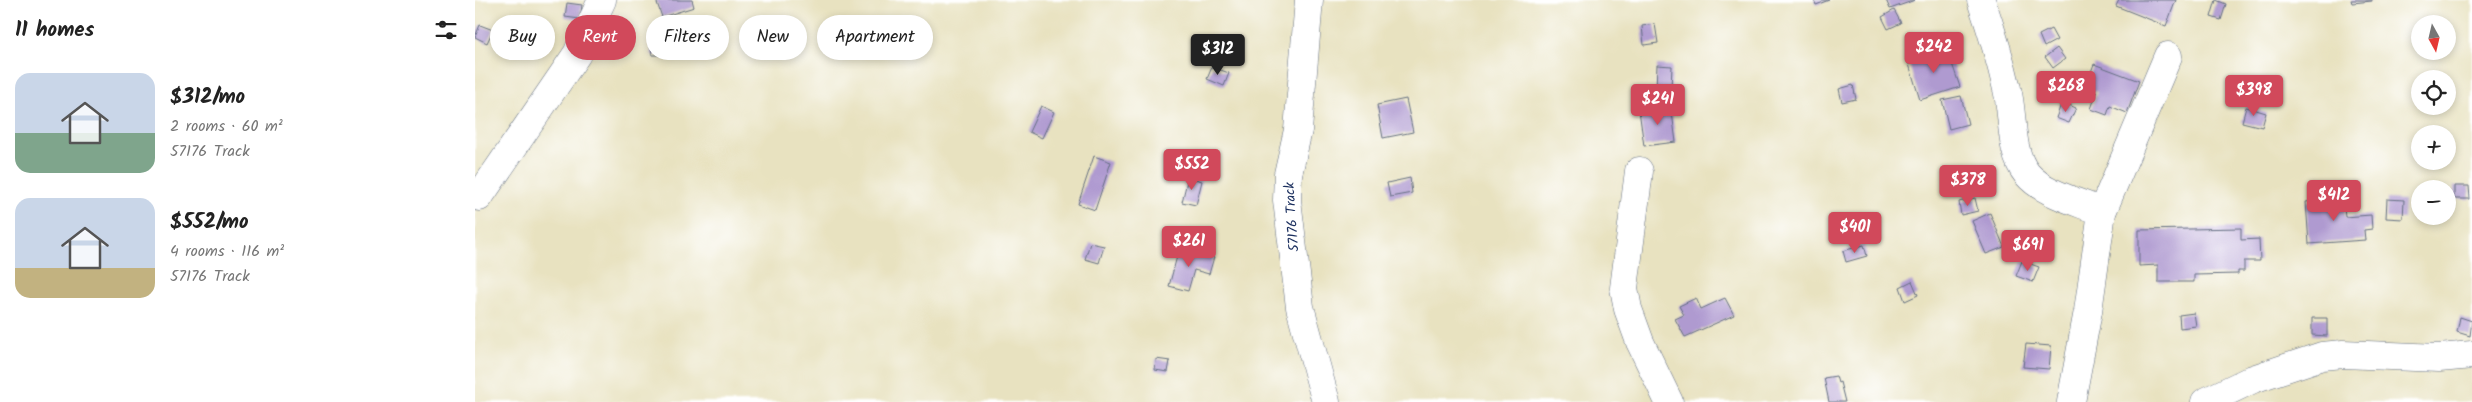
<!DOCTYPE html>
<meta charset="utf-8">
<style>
body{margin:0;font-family:Kalam,sans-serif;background:#f6f6f6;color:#222;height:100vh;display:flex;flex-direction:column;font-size:19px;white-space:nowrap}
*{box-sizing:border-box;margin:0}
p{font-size:16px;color:#767676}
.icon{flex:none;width:28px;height:28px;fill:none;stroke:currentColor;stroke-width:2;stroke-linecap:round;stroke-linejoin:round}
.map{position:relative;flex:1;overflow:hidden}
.side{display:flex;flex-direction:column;background:#fff;width:475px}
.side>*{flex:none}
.hud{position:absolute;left:15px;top:15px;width:475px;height:45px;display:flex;gap:10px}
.needle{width:32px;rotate:172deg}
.controls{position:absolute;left:1936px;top:15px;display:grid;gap:10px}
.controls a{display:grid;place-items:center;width:45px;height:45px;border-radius:50%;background:#fff;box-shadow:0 2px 8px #0003;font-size:25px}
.price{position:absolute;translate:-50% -42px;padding:0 11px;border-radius:5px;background:#d1495b;color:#fff;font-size:16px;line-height:32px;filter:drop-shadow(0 1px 2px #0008)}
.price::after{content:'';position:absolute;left:50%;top:30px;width:15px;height:11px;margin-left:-8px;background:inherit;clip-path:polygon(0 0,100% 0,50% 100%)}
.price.on{background:#222;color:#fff}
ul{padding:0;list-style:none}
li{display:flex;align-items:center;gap:15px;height:125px;padding:0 15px}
li span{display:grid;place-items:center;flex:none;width:140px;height:100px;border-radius:15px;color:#555}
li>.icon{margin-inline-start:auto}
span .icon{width:60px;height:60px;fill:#fffc;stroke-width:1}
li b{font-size:21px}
h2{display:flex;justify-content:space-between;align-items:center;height:60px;padding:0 15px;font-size:21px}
.chip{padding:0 18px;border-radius:22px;background:#fff;box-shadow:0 2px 8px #0003;font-size:18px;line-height:45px}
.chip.on{background:#d1495b;color:#fff}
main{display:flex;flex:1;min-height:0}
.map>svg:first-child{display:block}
</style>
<main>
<section class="side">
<h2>11 homes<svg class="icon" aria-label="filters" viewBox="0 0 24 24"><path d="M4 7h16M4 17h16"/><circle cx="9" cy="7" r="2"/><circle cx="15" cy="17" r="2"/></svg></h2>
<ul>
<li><span style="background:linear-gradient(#c9d6e8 60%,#7fa58c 0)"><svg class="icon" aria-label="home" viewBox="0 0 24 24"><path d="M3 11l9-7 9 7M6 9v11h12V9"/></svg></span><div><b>$312/mo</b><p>2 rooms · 60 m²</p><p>57176 Track</p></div></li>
<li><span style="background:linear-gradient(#c9d6e8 70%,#c2b280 0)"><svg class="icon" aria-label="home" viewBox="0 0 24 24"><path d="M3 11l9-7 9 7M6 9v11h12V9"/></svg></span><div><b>$552/mo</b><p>4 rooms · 116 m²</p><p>57176 Track</p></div></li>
</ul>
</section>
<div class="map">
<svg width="1997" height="402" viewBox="0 0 1997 402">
<rect width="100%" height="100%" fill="#fff"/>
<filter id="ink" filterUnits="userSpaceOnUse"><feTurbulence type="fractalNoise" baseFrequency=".02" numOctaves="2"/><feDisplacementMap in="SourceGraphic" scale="10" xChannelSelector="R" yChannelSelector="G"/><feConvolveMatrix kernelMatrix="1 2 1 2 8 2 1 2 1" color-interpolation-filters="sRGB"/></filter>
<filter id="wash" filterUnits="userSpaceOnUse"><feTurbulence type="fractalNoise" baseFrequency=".0096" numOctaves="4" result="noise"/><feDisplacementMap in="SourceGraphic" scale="20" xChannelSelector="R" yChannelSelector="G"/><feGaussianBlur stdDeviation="1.12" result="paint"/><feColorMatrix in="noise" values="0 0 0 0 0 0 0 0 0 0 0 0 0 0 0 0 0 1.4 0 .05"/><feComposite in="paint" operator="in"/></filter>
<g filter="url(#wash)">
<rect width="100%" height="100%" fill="#e8e2c0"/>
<g id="blocks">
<g fill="#af9ad0">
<polygon points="181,0 217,0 219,7 187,17"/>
<polygon points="1339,0 1354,0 1341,5"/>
<polygon points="1411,0 1440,0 1415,9"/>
<polygon points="1644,0 1701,0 1691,26 1641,6"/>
<polygon points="1741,0 1751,4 1746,20 1736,17"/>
<polygon points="1876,0 1897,0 1897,1 1877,3"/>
<polygon points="92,3 107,5 105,19 90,17"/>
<polygon points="1419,10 1426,23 1413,29 1407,17"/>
<polygon points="1180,24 1183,43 1169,45 1167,26"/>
<polygon points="5,25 18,30 12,43 0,37"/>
<polygon points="1576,29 1582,40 1569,47 1564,35"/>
<polygon points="189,37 190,55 177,55 175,38"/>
<polygon points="1582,48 1590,59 1578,68 1570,57"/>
<polygon points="1472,49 1485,87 1445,100 1433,61"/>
<polygon points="1619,64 1664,81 1652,113 1635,106 1632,115 1616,109 1622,92 1610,88"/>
<polygon points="1182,65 1197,66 1196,89 1181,89"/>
<polygon points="737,67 754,73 749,86 732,79"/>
<polygon points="1378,85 1381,99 1367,102 1364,89"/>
<polygon points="1486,96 1493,124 1474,129 1467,100"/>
<polygon points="931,99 938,132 908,138 902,105"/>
<polygon points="1587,102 1601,108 1594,123 1581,118"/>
<polygon points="1196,105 1201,142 1169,146 1164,110"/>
<polygon points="566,106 579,112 567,138 554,132"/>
<polygon points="1771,107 1791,113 1787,127 1767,122"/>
<polygon points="619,156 636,162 620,210 603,204"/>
<polygon points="713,177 727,181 721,205 707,202"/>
<polygon points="935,178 937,193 915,197 912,183"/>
<polygon points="1979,186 1994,186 1995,199 1979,199"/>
<polygon points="1868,196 1870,217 1896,215 1897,229 1889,230 1890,240 1834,244 1831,202"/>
<polygon points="1500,198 1503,211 1486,215 1484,202"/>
<polygon points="1912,199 1929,200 1928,219 1911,218"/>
<polygon points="1515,213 1529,247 1511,254 1497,221"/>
<polygon points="1766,228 1766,240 1784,239 1785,261 1769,261 1769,271 1763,271 1763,274 1719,275 1719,282 1683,282 1683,265 1664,266 1664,230"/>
<polygon points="615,243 629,246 624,263 610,259"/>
<polygon points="1389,245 1392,256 1371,262 1368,251"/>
<polygon points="704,249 739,257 734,274 719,270 713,291 694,286"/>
<polygon points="1547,261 1564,267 1558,282 1541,276"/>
<polygon points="1437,281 1443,295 1430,301 1425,287"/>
<polygon points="1221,298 1226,309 1250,298 1259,315 1210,337 1200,319 1209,315 1204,306"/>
<polygon points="1719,313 1721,326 1705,328 1704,315"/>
<polygon points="1985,317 1997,321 1995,336 1982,332"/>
<polygon points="1837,318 1852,318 1852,336 1837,335"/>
<polygon points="1551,344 1576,346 1574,369 1548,367"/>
<polygon points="681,359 695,361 693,372 680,370"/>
<polygon points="1361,376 1363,383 1365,382 1370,402 1354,402 1349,378"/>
</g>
</g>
</g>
<g filter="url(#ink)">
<use href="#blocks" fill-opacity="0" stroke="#636e80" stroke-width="1"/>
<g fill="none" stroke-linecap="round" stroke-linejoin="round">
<defs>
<g id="street">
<polyline points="834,0 823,130 813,174 812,200 825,307 851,402"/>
<path d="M1506,0C1516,29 1525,58 1532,89C1539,115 1534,152 1552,174C1569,194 1604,202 1627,212"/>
<polyline points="1164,171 1149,288 1153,309 1165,342 1194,402"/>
<polyline points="4,197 102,54 127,0"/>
<polyline points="1596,402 1613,311 1627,212 1693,56"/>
<polyline points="1730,402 1778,379 1847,356 1868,354 1964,358 1997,355"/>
</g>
</defs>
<use href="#street" stroke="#636e80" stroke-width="29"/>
<use href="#street" stroke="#fff" stroke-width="28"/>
</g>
</g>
<g text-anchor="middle" stroke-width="4" stroke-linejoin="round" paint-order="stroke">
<g font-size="14" fill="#1b2f5e" stroke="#fff">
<text transform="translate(816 217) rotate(-94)" y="5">57176 Track</text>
</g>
</g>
</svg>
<div class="controls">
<a><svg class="needle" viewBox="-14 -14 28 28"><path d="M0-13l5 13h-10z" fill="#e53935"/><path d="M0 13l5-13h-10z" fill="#767676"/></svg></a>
<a><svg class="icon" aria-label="locate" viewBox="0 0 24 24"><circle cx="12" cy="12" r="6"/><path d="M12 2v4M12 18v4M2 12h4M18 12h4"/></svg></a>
<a>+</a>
<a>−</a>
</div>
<b class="price" style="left:1459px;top:74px">$242</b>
<b class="price on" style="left:743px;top:76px">$312</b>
<b class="price" style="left:1591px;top:113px">$268</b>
<b class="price" style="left:1779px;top:117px">$398</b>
<b class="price" style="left:1183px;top:126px">$241</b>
<b class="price" style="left:717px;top:191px">$552</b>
<b class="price" style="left:1493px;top:207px">$378</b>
<b class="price" style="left:1859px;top:222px">$412</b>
<b class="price" style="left:1380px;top:254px">$401</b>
<b class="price" style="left:714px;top:268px">$261</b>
<b class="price" style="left:1553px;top:272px">$691</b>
<div class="hud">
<a class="chip">Buy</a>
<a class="chip on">Rent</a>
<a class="chip">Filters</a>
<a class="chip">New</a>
<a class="chip">Apartment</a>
</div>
</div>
</main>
